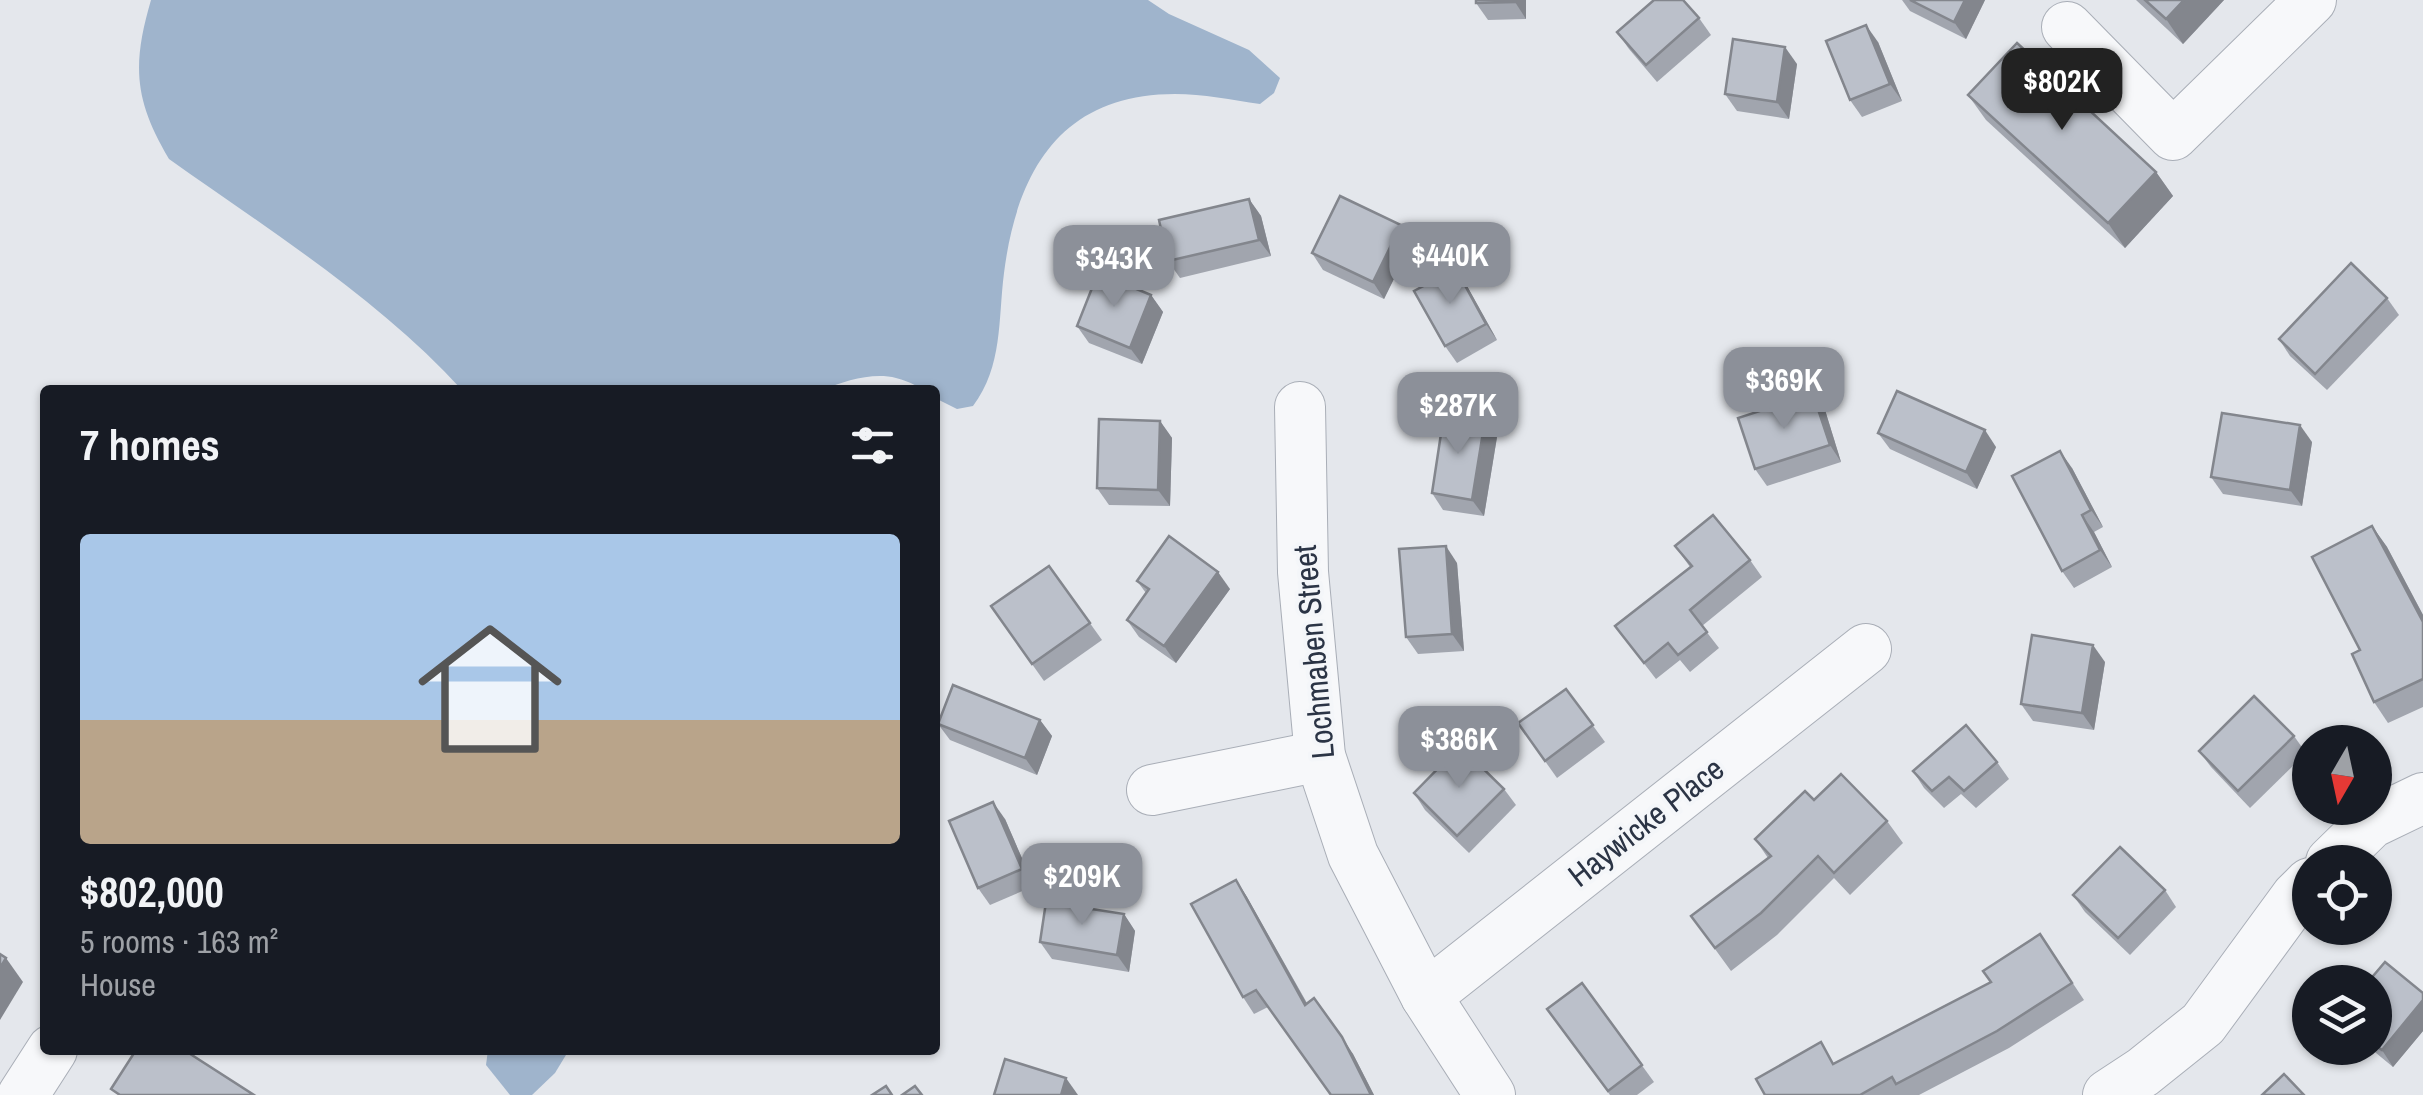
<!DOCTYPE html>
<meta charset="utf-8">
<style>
body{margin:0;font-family:"Archivo Narrow",sans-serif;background:#242831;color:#f1f3f6;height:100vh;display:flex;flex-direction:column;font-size:38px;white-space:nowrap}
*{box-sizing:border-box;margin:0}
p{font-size:32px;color:#9ea1a6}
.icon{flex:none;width:55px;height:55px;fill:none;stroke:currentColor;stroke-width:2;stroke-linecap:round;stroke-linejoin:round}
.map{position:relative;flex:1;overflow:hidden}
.drawer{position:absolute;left:40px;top:385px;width:900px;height:670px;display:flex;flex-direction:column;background:#171b24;border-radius:10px;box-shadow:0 2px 8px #0004}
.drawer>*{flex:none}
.needle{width:65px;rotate:189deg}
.controls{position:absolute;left:2292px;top:725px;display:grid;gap:20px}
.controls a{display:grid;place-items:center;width:100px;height:100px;border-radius:50%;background:#171b24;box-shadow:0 2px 8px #0004;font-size:50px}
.price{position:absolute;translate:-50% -85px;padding:0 22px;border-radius:20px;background:#8c9099;color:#fff;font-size:32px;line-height:65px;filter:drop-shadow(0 2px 5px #0008)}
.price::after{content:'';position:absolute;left:50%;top:60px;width:30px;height:22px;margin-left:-15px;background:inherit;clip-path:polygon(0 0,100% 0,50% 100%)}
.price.on{background:#222;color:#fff}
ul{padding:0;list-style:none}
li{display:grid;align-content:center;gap:20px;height:530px;padding:0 40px}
li span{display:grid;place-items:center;height:310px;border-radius:10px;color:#555}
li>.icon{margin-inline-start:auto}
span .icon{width:180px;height:180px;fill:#fffc;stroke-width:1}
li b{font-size:42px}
h2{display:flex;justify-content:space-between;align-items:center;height:120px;padding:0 40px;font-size:42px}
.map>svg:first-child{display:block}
</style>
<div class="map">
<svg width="2423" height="1095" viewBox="0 0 2423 1095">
<rect width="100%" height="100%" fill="#e4e7ec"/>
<g fill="#9fb4cc">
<path d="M151,0H1148L1169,14L1249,50L1280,78L1274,93L1260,104C1232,100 1203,94 1175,94C1062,94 1017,170 1004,273C998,320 1003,366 973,406L957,409L935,398V390C919,390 911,381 896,378C873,372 844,381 823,390H462C379,299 269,230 169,159C134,100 132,65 151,0Z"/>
<polygon points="488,1050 569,1050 555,1073 532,1095 510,1095 486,1065"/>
</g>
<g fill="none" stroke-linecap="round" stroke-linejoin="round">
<defs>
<g id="minor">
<polyline points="2067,27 2173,135 2311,0"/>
<polyline points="1300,407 1303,572 1320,756 1353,855 1426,996 1490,1095"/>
<polyline points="1152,790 1320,756"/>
<polyline points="2331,862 2371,823 2423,798"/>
<polyline points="1426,996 1866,649"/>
<polyline points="23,1095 52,1050"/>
<polyline points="2108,1095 2143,1072 2203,1024 2296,897 2310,883"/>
</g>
</defs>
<use href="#minor" stroke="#a9aeb7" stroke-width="52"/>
<use href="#minor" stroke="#f7f8fa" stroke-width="50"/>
</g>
<g fill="#a1a5ae">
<polygon points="1476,0 1526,0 1526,19 1488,20 1476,3"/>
<polygon points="1902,0 1985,0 1966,39 1910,11"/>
<polygon points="2136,0 2224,0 2183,44"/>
<polygon points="1699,18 1711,35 1657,82 1629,49 1617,32"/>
<polygon points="1878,42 1902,101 1862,117 1850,100"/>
<polygon points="1797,64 1789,119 1737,111 1725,94"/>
<polygon points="1968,95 2156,172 2173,196 2125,248 1986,120"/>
<polygon points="1249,199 1261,216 1271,256 1180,278 1168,261"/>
<polygon points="1412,242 1384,299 1323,270 1312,253"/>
<polygon points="1456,269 1467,286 1497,340 1457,363 1445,346"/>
<polygon points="1151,295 1163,312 1142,364 1089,343 1077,326"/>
<polygon points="2387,298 2399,315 2327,390 2290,356 2279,339"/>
<polygon points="1825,410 1841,462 1767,486 1755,469"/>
<polygon points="1160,421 1172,438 1170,506 1109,505 1097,488"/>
<polygon points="1878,433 1996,447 1977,489 1890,449"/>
<polygon points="1497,437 1484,516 1443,510 1432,493"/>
<polygon points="2312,442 2302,506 2223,494 2211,477"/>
<polygon points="2072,468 2103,527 2094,532 2112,567 2074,588 2062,571"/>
<polygon points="2372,526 2387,547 2423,615 2423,707 2388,723 2374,702 2360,650"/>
<polygon points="1675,546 1750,560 1762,577 1702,626 1719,648 1690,672 1680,660 1656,679 1615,626 1690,567"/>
<polygon points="1457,563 1464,651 1418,654 1406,637"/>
<polygon points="1049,566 1102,640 1044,681 991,606"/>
<polygon points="1137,581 1230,589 1176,663 1139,637 1127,620 1146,593"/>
<polygon points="2105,662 2094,730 2033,721 2021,704"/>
<polygon points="1566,689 1605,742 1557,778 1518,723"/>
<polygon points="1040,720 1052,736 1037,775 950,740 938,724"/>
<polygon points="2294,736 2306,753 2250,808 2211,767 2199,751"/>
<polygon points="1997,762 2009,779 1976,808 1961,794 1944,808 1924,788 1913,771"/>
<polygon points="1504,789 1516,805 1469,853 1425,810 1414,793"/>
<polygon points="1005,819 1034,886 990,905 978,888"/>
<polygon points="1887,821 1903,843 1850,895 1834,878 1777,935 1731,971 1691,916 1768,858 1755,839"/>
<polygon points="1236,880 1247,897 1307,1003 1353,1054 1374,1095 1331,1095 1268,1007 1254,1014 1243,997"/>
<polygon points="2165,890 2176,907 2130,955 2085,912 2073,895"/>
<polygon points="1124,914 1135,931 1129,972 1052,959 1040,942"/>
<polygon points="2040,934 2084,1000 2009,1048 1919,1095 1765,1095 1835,1063 1991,982"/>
<polygon points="2375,982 2423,993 2423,1031 2393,1067 2370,1048 2375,1048"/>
<polygon points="1582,983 1654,1082 1637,1095 1610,1095 1547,1009"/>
</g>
<g fill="#83868d">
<polygon points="1515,0 1526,0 1526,19 1515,2"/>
<polygon points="1965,0 1985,0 1966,39 1954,22"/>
<polygon points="2184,0 2224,0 2183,44 2166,19"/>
<polygon points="1866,25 1878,42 1902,101 1890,84"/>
<polygon points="1785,47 1797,64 1789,119 1777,102"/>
<polygon points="2156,172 2173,196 2125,248 2108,223"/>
<polygon points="1249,199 1261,216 1271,256 1259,240"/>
<polygon points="1401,225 1412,242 1384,299 1373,282"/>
<polygon points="1456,269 1467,286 1497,340 1486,324"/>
<polygon points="1151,295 1163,312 1142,364 1130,348"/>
<polygon points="1813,394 1825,410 1841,462 1830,445"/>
<polygon points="1485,420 1497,437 1484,516 1472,500"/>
<polygon points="1160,421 1172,438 1170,506 1158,490"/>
<polygon points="2300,425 2312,442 2302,506 2290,490"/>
<polygon points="1985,430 1996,447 1977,489 1966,472"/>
<polygon points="2060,451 2072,468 2103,527 2091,510"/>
<polygon points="2082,515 2094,532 2112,567 2100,550"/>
<polygon points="2372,526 2387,547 2423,615 2423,622"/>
<polygon points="1446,546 1457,563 1464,651 1452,634"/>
<polygon points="1218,572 1230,589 1176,663 1164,646"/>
<polygon points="2093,645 2105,662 2094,730 2082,713"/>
<polygon points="1040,720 1052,736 1037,775 1025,758"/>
<polygon points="993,802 1005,819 1034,886 1022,869"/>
<polygon points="1236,880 1247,897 1317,1022 1305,1005"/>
<polygon points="1124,914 1135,931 1129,972 1117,955"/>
<polygon points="6,958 23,982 0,1020 0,968"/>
<polygon points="2423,1000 2423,1031 2393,1067 2382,1050"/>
<polygon points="1342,1037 1353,1054 1374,1095 1371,1095"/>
<polygon points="1066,1078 1078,1095 1061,1095"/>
</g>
<g fill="#bbc0ca" stroke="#83868d" stroke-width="2.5">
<polygon points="1476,0 1515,0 1515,2 1476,3"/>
<polygon points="1654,0 1683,0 1699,18 1646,65 1617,32"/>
<polygon points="1910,0 1965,0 1954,22"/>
<polygon points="2145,0 2184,0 2166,19"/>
<polygon points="1866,25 1890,84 1850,100 1826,41"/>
<polygon points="1733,39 1785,47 1777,102 1725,94"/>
<polygon points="2017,43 2156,172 2108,223 1968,95"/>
<polygon points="1340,196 1401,225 1373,282 1312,253"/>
<polygon points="1249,199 1259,240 1168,261 1159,220"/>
<polygon points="2351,263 2387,298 2315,374 2279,339"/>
<polygon points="1456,269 1486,324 1445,346 1414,291"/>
<polygon points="1098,273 1151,295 1130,348 1077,326"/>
<polygon points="1897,391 1985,430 1966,472 1878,433"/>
<polygon points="1813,394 1830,445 1755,469 1738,418"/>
<polygon points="2222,413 2300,425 2290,490 2211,477"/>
<polygon points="1444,414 1485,420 1472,500 1432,493"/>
<polygon points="1099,419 1160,421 1158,490 1097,488"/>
<polygon points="2060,451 2091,510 2082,515 2100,550 2062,571 2012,476"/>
<polygon points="1713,515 1750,560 1690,610 1707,632 1678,655 1668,643 1644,663 1615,626 1692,566 1675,546"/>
<polygon points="2372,526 2423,622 2423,679 2374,702 2352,654 2360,650 2312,557"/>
<polygon points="1169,536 1218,572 1164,646 1127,620 1149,589 1137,581"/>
<polygon points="1446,546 1452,634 1406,637 1399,549"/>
<polygon points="1049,566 1090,623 1032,664 991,606"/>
<polygon points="2032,635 2093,645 2082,713 2021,704"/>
<polygon points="953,685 1040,720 1025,758 938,724"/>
<polygon points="1566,689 1593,725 1545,761 1518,723"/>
<polygon points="2254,696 2294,736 2238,791 2199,751"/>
<polygon points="1966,725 1997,762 1964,791 1949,777 1932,791 1913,771"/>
<polygon points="1460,746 1504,789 1457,836 1414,793"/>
<polygon points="1841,774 1887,821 1834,873 1818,856 1761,913 1715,948 1691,916 1771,856 1755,839 1805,791 1814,800"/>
<polygon points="993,802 1022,869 978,888 949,821"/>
<polygon points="2120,847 2165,890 2118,938 2073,895"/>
<polygon points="1236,880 1305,1005 1314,998 1342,1037 1371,1095 1331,1095 1256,990 1243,997 1191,904"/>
<polygon points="1046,902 1124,914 1117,955 1040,942"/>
<polygon points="2040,934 2072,983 1997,1031 1896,1084 1892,1077 1860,1095 1765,1095 1756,1079 1821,1042 1833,1064 1991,982 1983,971"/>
<polygon points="0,954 6,958 0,968"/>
<polygon points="2385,962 2423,993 2423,1000 2382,1050 2375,1045 2375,982 2368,982"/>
<polygon points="1582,983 1642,1065 1608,1091 1547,1009"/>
<polygon points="136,1050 184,1050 254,1095 120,1095 111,1089"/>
<polygon points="1005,1059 1066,1078 1061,1095 994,1095"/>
<polygon points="2284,1074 2304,1095 2262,1095"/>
<polygon points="886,1086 892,1095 872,1095"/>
<polygon points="915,1086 922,1095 902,1095"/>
</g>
<g text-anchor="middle" stroke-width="8" stroke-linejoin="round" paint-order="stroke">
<g font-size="32" fill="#2b3445" stroke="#f4f6f9">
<text transform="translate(1314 652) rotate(-95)" y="11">Lochmaben Street</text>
<text transform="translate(1646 822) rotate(-38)" y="11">Haywicke Place</text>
</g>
</g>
</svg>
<div class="controls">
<a><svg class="needle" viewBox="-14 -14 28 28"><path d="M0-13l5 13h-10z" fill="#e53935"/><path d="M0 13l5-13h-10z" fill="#9ea1a6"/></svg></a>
<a><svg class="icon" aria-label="locate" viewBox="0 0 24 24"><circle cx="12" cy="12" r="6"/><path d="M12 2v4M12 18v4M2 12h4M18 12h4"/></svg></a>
<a><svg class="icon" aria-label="layers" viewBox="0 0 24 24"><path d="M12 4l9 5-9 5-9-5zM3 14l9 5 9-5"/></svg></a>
</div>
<b class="price on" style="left:2062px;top:133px">$802K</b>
<b class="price" style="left:1450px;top:307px">$440K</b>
<b class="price" style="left:1114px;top:310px">$343K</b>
<b class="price" style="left:1784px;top:432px">$369K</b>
<b class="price" style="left:1458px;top:457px">$287K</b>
<b class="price" style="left:1459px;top:791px">$386K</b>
<b class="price" style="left:1082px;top:928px">$209K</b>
<section class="drawer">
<h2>7 homes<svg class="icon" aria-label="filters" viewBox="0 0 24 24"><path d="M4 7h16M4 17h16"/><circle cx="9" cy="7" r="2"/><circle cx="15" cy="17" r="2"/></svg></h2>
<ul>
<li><span style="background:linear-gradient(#a9c7e8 60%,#b9a48a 0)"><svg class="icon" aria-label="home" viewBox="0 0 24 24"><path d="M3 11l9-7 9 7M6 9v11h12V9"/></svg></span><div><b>$802,000</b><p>5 rooms · 163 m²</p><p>House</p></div></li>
</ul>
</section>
</div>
